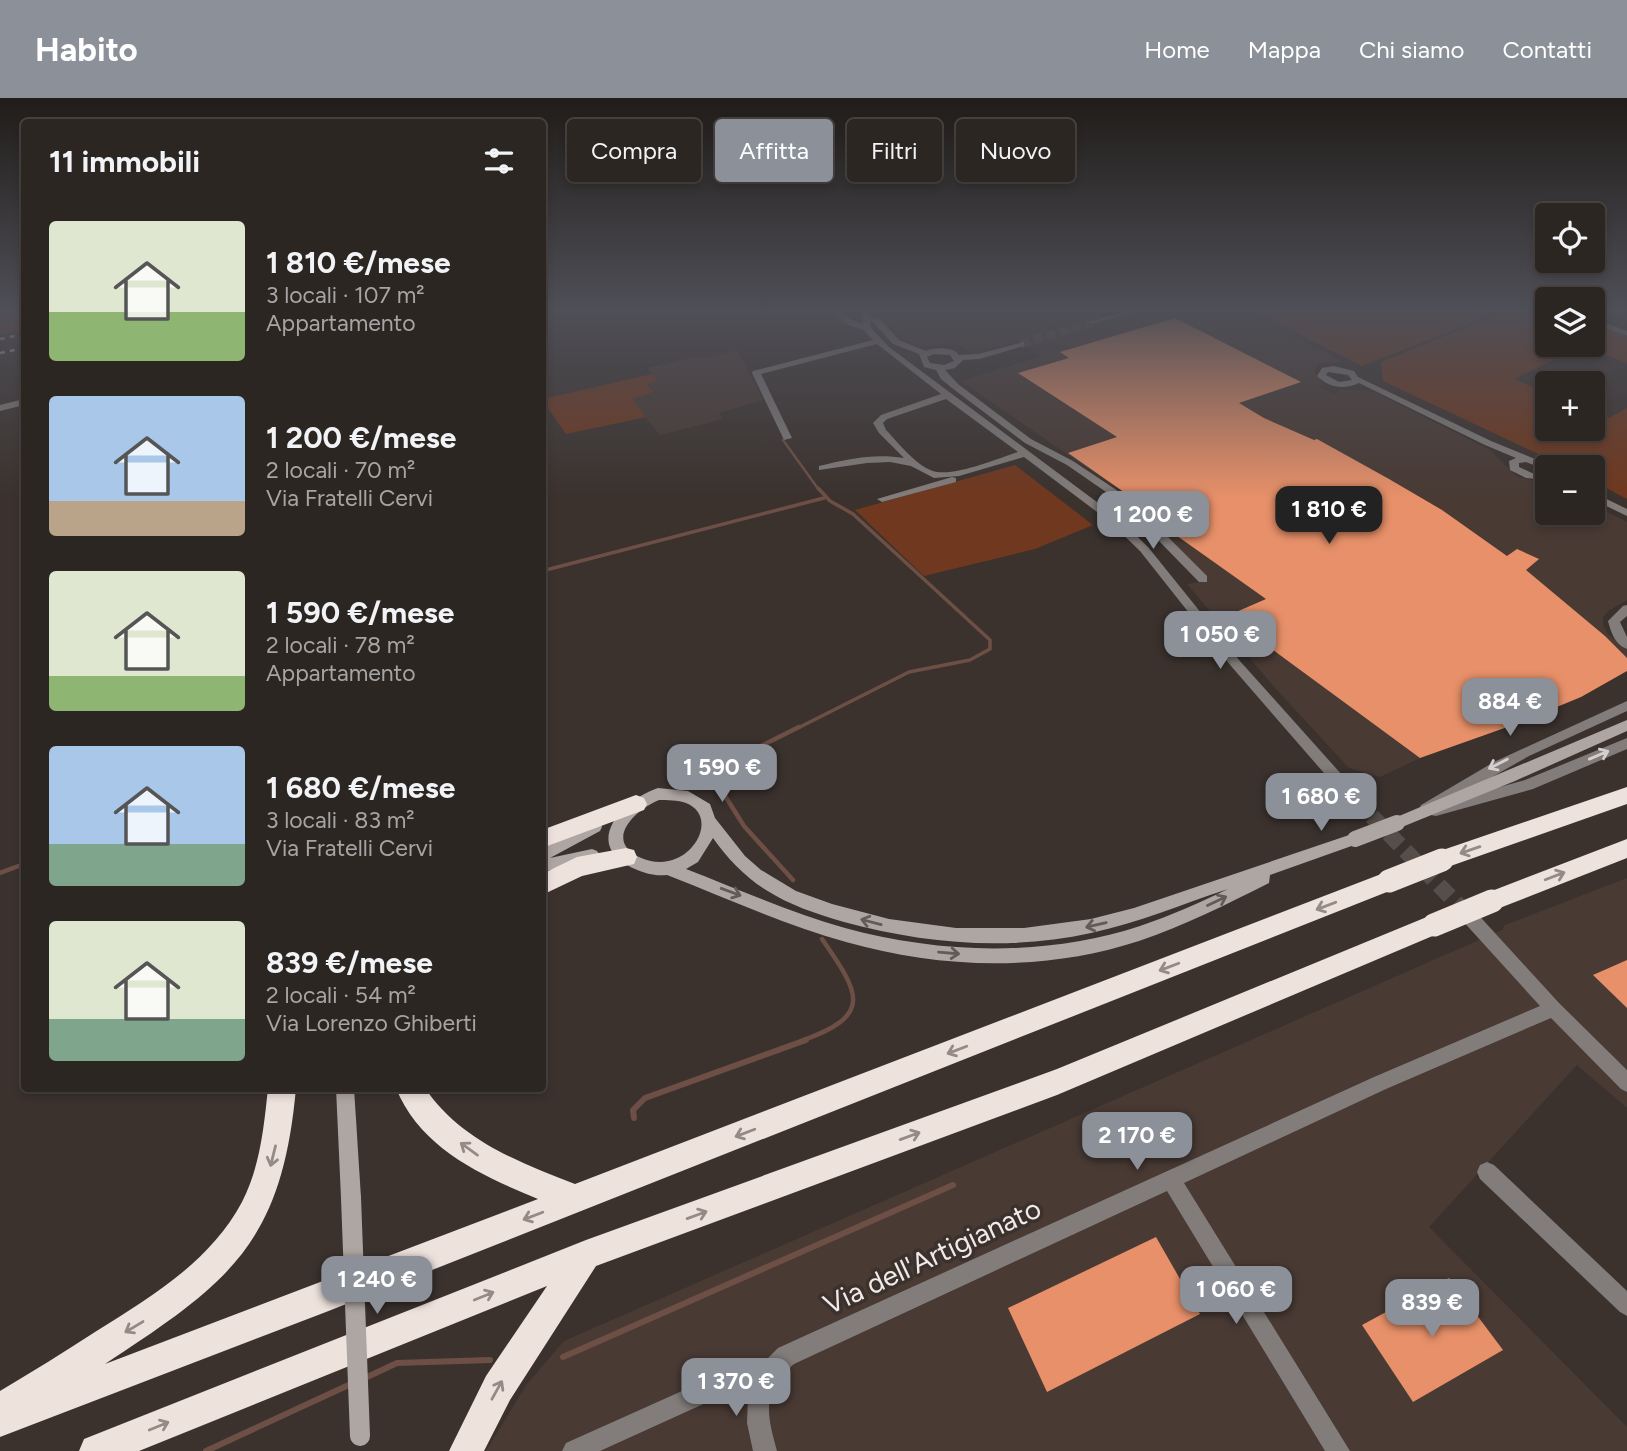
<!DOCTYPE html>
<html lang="it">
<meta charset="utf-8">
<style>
body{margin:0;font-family:Figtree,sans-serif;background:#38322f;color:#f1f3f6;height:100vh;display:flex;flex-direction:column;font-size:26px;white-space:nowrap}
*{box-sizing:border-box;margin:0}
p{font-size:23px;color:#a6a5a5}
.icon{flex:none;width:38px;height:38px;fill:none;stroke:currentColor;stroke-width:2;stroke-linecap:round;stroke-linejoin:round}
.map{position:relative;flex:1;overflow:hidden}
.sheet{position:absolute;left:21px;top:21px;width:525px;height:973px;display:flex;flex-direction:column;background:#2c2622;border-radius:7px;box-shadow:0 4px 10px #0003,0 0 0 2px #484340}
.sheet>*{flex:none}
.hud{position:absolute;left:567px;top:21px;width:665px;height:63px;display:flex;gap:14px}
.buttons{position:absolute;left:1535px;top:105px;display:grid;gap:14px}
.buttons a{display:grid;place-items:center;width:70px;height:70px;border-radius:7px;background:#2c2622;box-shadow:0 4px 10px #0003,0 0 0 2px #484340;font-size:35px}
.price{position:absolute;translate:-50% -60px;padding:0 16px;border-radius:14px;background:#8c9099;color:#fff;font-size:23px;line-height:46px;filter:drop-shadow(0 2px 4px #0008)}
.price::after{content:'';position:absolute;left:50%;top:42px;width:21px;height:16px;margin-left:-10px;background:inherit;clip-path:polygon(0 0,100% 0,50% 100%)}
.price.on{background:#222;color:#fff}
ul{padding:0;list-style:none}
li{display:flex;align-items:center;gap:21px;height:175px;padding:0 28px}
li span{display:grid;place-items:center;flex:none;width:196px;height:140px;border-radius:7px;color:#555}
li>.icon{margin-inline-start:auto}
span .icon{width:84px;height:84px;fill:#fffc;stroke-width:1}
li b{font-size:30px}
h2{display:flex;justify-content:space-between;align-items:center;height:84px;padding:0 28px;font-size:30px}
.pill{padding:0 24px;border-radius:7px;background:#2c2622;box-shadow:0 4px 10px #0003,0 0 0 2px #484340;font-size:24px;line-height:63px}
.pill.on{background:#8c9099;color:#fff}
header{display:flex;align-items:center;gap:42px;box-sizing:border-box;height:98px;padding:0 35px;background:#8c9099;color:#fff}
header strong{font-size:33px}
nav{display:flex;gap:38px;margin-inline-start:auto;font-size:24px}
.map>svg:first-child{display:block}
</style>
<header>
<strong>Habito</strong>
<nav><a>Home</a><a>Mappa</a><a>Chi siamo</a><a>Contatti</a></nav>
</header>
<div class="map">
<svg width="1627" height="1353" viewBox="0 0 1627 1353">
<rect width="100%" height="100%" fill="#3b322e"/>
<g fill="#493a34">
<polygon points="871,210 1024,210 1050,233 1088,222 1096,227 1158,210 1232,210 1344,264 1318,265 1314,274 1323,285 1320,289 1334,296 1340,291 1374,294 1490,352 1516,378 1547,386 1547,415 1592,415 1593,407 1627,424 1627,502 1608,513 1603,520 1603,527 1607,535 1627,552 1627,573 1581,599 1513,627 1420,660 1380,679 1349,670 1275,590 1187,486 1199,484 1128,412 1141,407 961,283 1042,258 1018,242 973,256 954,244 925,249 909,246 879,218 870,213"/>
<polygon points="1031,210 1118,210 1051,228"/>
<polygon points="737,252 763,302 719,315 723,321 660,337 631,301 654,294 647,285 657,282 648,270 697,258 703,260"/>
<polygon points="1627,780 1627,1010 1577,967 1429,1129 1627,1329 1627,1353 486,1353 527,1286 564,1243 1502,832 1505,827"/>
</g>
<g fill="#70381e">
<polygon points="0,210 24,210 24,231 0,236"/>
<polygon points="1247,210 1509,210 1362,268"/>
<polygon points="1515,210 1547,210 1547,247 1592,247 1593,224 1627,239 1627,265 1582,248 1514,281 1547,295 1547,331 1592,331 1593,313 1609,320 1627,310 1627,401 1593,383 1592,369 1566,369 1383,283 1381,264"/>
<polygon points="652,276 657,282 647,286 654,294 632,301 646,319 566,336 543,303 543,301"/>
<polygon points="1015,367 1093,427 1035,451 924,478 855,412"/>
</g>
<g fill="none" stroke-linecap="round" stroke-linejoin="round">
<g stroke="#6d4f46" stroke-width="2.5">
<polyline points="828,210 844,226"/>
<polyline points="783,342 819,392"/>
</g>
<g stroke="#6d4f46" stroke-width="3.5">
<polyline points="542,473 824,400"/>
<polyline points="796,631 909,574 970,562 990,551 990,542 853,416 830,403 818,390"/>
</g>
<g stroke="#6d4f46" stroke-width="4.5">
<polyline points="715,679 723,667 799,629"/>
<polyline points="722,693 744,728 793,782"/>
<polyline points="0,775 24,766"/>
<path d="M801,943C875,917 859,895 822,841"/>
</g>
<g stroke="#6d4f46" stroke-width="6">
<polyline points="634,1020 633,1012 645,1000 806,942"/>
<polyline points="563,1259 953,1087"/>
<polyline points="365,1280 397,1265 490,1262"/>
<polyline points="206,1353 353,1285"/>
</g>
</g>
<g fill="#e79069">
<polygon points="1175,220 1301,284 1239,305 1264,320 1314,342 1317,341 1389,381 1442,412 1507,458 1517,451 1539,461 1526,472 1605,538 1627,560 1627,573 1581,599 1513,627 1420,660 1227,518 1266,501 1156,423 1131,399 1068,355 1117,339 1018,275 1069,260 1060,254"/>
<polygon points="1627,862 1627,910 1593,877"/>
<polygon points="1156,1139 1200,1216 1047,1294 1008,1210"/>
<polygon points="1449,1180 1503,1252 1413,1304 1362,1227"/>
</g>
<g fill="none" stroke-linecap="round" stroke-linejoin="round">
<polyline stroke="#564e4a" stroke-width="9" stroke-dasharray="9 4.5" stroke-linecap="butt" points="1021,246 1093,224"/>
<polyline stroke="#564e4a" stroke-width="16" stroke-dasharray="16 8" stroke-linecap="butt" points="1355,701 1467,816"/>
<g fill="#827d7b" fill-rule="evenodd">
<path d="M828,210H836L854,223L863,226L861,210H869L870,218L880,221L899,242L926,253C935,249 953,249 959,257L978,256L1024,244V248L979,261L963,262L955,270L945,272L958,286L1031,341L1073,363L1130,401L1207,478V484H1199L1122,405L1067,367L1025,345L952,290L941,281L936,272L924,269L919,256L893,246L874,225L870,223L871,230L889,249L1117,419L1148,449L1239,562L1360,697L1362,701L1360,705H1350L1231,568L1140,453L1109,423L1024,359L959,378L934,380L911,368L890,364L867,365L819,372V368C847,361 875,355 904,360L879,335L873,325L881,317L941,296L877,246L761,276L792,340L784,342L752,275L753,273L873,242L864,232L848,227ZM934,256L950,257L954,263L944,267L930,265L927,259ZM946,301L1018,354C996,361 959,377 937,374C918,371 899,345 886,332L883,325L887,321Z"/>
<polygon points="1138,210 1150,210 1093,226 1089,224"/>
<polygon points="1592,220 1627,233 1627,238 1592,225"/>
<path d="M1334,268L1354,273L1358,279L1491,343L1550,367L1552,369H1547V372L1526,364L1519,365V369L1532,375L1547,376V382L1526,380L1510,372L1509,363L1516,360L1485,347L1359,285C1344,292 1329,290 1317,278L1322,270ZM1328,274L1348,277L1352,282L1339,284L1326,277Z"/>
<polygon points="24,301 24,307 0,313 0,307"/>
<polygon points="952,379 956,380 956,384 882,404 877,401"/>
<polygon points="1592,394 1627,411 1627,418 1592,401"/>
<path d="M1627,507V518L1620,524L1627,539V551C1615,547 1611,534 1608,523L1623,508Z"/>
<polygon points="1627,603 1627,613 1529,658 1450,703 1525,682 1627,640 1627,651 1533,691 1436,718 1421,715 1419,711 1421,707 1494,664"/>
<path d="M1467,809L1473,811L1559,905L1627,972V994L1621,991L1551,920L1386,991L1184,1085L1350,1353H1325L1167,1093L794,1266C762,1295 766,1313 777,1353H753L747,1325L748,1298H721L600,1353H562L566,1345L720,1276H756L767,1261L778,1250L1374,979L1540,908L1461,821L1459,816L1461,811Z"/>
<polygon points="1487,1064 1494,1067 1627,1193 1627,1218 1620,1214 1480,1081 1477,1074 1480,1067"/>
</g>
<g fill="#aea6a3" fill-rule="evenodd">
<polygon points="1627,622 1627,633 1515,683 1402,729 1392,729 1390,725 1392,721"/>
<path d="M658,690L688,693L710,706L715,720L745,758L761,772L796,793L832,806L889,821L956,830H1024L1091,821L1134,810L1355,735L1360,737L1362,741L1360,745L1270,777L1269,785C1227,806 1184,828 1139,843C1044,874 941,871 846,844C785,827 726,800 667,777C654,778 647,776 635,771C581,748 620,703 658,690ZM659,702C667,702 678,702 686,705C724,720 686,782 639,759C603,741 637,711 659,702ZM713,740C727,760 745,779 766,792C789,807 817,816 844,824C925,846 1009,853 1091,835C1138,825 1182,806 1228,791C1199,805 1170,818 1140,828C1045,859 941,856 845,830C791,815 738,791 686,771L698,764Z"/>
<polygon points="595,723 600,725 602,729 600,733 550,760 592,751 597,753 600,757 597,761 542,774 542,750"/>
<polygon points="336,990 354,990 361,1100 358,1107 351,1110 344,1107 341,1100"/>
</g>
<g fill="#eee2dd" fill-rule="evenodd">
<polygon points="1627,689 1627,706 1442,771 1434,769 1431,762 1434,755"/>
<polygon points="636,697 644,700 647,706 644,712 542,750 542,732"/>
<polygon points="1627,741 1627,760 1492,813 1484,810 1480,803 1484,796"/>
<polygon points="626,750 634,752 637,759 634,766 582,778 542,797 542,776 577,759"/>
<path d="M1389,773L1397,776L1401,783L1397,790L326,1214L0,1339V1293C32,1274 64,1254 95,1234C151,1199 210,1164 242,1104C260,1069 264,1029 268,990H296C282,1147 228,1185 105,1266L538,1101C482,1078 420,1050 396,990H425C460,1042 520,1065 575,1086Z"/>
<polygon points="1434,816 1442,820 1446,827 1442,834 1057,997 596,1168 510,1302 484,1353 449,1353 486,1278 547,1188 139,1353 79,1353 84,1341 586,1142 1057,971"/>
</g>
<g stroke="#bcb4b2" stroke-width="2.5" stroke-dasharray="5 5" stroke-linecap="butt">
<polyline points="0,241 24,236"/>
<polyline points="0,255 24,250"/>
</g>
<polyline stroke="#aea6a3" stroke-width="16" points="1355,741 1397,725"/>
<polyline stroke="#aea6a3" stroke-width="20" points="351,1100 360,1338"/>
<g stroke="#eee2dd" stroke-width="23">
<polyline points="1389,783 1442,762"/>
<polyline points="1434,827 1492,803"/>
</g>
</g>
<defs><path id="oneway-shaft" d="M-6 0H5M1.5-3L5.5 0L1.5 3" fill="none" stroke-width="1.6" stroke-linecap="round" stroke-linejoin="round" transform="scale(1.75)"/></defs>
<g stroke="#d5cfcd">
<use href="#oneway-shaft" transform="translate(1599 657) rotate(-23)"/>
<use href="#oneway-shaft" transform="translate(1498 666) rotate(153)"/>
</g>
<g stroke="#948a86">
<use href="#oneway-shaft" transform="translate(1470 752) rotate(161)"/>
<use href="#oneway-shaft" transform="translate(1555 778) rotate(-21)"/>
<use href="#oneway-shaft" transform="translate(1326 808) rotate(159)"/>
<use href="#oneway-shaft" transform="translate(1169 869) rotate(159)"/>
<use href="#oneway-shaft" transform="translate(957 952) rotate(159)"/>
<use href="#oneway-shaft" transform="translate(745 1035) rotate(159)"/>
<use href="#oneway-shaft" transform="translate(910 1038) rotate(-20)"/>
<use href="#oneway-shaft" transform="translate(469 1051) rotate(-144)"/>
<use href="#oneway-shaft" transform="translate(273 1058) rotate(104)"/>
<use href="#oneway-shaft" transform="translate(697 1117) rotate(-20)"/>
<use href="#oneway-shaft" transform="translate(533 1118) rotate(159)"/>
<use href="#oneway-shaft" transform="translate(484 1198) rotate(-22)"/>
<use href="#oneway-shaft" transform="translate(134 1229) rotate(149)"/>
<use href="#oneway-shaft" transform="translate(497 1292) rotate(-61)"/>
<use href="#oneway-shaft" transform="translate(159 1328) rotate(-22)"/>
</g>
<g stroke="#635b57">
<use href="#oneway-shaft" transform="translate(731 794) rotate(20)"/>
<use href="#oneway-shaft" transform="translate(1217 803) rotate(-25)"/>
<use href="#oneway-shaft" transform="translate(871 824) rotate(-165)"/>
<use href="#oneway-shaft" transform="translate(1096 827) rotate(167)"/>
<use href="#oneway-shaft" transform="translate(949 855) rotate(5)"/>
</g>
<linearGradient id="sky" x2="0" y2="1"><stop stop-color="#201c19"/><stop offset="0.53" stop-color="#4f4f57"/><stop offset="1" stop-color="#4f4f57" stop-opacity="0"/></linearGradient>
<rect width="1627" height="399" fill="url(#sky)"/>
<g text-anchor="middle" stroke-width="7" stroke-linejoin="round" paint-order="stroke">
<g font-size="28" fill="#f1eae8" stroke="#3b322e">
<text transform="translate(932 1158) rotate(-25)" y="10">Via dell'Artigianato</text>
</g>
</g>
</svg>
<div class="buttons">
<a><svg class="icon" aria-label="locate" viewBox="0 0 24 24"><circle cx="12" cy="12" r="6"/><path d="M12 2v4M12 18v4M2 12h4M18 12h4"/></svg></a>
<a><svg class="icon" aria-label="layers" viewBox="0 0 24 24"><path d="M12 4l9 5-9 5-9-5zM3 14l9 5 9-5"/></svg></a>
<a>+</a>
<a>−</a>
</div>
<b class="price on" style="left:1329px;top:448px">1 810 €</b>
<b class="price" style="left:1153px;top:453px">1 200 €</b>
<b class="price" style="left:1220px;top:573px">1 050 €</b>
<b class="price" style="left:1510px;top:640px">884 €</b>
<b class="price" style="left:722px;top:706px">1 590 €</b>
<b class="price" style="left:1321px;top:735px">1 680 €</b>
<b class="price" style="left:1137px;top:1074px">2 170 €</b>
<b class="price" style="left:377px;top:1218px">1 240 €</b>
<b class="price" style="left:1236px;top:1228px">1 060 €</b>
<b class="price" style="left:1432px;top:1241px">839 €</b>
<b class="price" style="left:736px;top:1320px">1 370 €</b>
<div class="hud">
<a class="pill">Compra</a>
<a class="pill on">Affitta</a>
<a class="pill">Filtri</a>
<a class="pill">Nuovo</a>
</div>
<section class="sheet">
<h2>11 immobili<svg class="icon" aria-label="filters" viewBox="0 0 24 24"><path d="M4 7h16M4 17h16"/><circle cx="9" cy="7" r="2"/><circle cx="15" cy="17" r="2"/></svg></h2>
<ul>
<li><span style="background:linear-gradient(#dfe7d0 65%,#8fb573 0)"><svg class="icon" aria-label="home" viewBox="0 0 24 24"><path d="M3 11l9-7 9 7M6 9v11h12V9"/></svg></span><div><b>1 810 €/mese</b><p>3 locali · 107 m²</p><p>Appartamento</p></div></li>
<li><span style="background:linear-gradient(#a9c7e8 75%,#b9a48a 0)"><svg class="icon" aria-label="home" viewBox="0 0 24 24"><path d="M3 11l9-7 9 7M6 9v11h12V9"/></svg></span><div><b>1 200 €/mese</b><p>2 locali · 70 m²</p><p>Via Fratelli Cervi</p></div></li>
<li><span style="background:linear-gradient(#dfe7d0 75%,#8fb573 0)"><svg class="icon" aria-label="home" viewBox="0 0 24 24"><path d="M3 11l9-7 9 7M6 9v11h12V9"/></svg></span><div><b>1 590 €/mese</b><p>2 locali · 78 m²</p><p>Appartamento</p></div></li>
<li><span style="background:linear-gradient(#a9c7e8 70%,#7fa58c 0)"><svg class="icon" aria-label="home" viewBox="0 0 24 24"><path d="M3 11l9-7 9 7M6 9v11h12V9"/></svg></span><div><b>1 680 €/mese</b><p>3 locali · 83 m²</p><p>Via Fratelli Cervi</p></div></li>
<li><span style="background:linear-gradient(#dfe7d0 70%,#7fa58c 0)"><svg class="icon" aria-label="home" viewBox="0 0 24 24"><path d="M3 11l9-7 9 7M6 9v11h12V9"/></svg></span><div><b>839 €/mese</b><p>2 locali · 54 m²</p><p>Via Lorenzo Ghiberti</p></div></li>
</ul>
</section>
</div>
